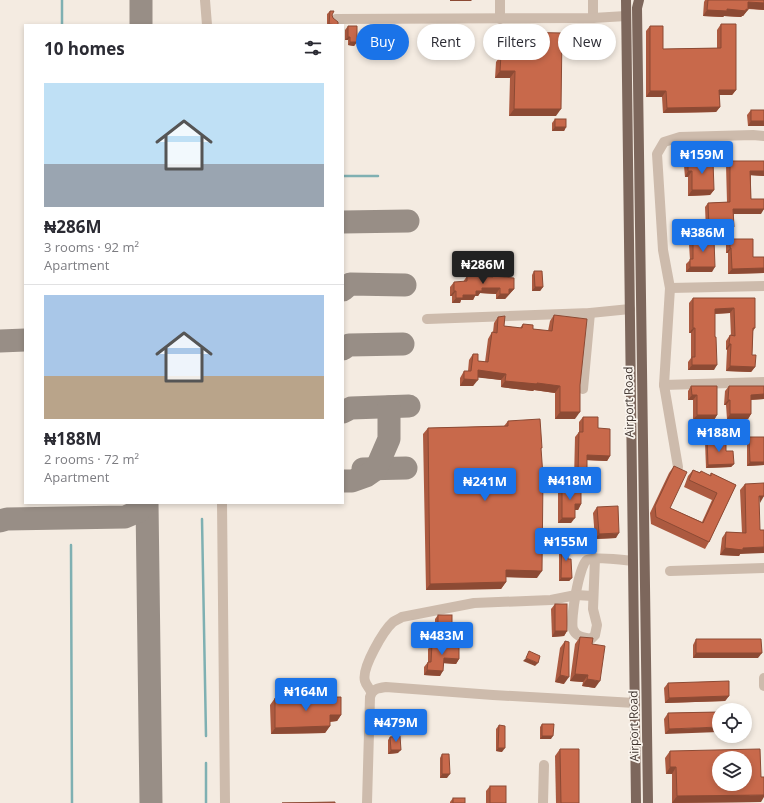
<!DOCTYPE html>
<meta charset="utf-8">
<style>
body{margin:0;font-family:"Open Sans",sans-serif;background:#f2f2f3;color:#2b2b33;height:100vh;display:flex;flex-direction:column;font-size:15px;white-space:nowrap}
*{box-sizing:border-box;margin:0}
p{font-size:13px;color:#7c7c81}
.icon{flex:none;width:22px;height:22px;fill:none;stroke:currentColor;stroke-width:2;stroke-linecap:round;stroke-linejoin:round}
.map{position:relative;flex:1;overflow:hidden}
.details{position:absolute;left:24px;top:24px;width:320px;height:480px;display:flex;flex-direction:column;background:#fff;border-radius:0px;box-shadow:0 2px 6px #0003}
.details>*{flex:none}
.banner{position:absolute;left:356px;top:24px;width:348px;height:36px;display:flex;gap:8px}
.buttons{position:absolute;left:712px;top:703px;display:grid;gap:8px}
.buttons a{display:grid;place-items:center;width:40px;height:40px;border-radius:50%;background:#fff;box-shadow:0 2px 6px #0003;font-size:20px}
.price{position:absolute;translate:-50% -34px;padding:0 9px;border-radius:4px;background:#1a73e8;color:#fff;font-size:13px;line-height:26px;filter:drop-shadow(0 1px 2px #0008)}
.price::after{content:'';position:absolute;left:50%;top:24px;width:12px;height:9px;margin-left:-6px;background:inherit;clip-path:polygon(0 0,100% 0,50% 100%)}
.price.active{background:#222;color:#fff}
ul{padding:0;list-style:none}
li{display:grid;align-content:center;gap:8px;height:212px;padding:0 20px}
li+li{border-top:1px solid #e1e1e2}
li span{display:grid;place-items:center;height:124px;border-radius:0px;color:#555}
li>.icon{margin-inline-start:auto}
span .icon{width:72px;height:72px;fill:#fffc;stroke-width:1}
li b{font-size:17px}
h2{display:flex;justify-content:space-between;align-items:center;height:48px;padding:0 20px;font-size:17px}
.chip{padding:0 14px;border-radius:18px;background:#fff;box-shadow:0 2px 6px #0003;font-size:14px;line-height:36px}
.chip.active{background:#1a73e8;color:#fff}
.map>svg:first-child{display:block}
</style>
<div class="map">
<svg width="764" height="803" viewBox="0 0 764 803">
<rect width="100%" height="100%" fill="#f4ebe1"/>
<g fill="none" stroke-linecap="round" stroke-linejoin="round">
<g stroke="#7fb0b2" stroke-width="2.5">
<polyline points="62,0 62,25"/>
<polyline points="343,176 378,176"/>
<polyline points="202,519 206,736"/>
<polyline points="71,545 72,803"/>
<polyline points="206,763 206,803"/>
</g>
<g stroke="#988e86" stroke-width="23">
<polyline points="141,0 141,25"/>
<polyline points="343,222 408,221"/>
<polyline points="343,290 350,284 405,285"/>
<polyline points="0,341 25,340"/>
<polyline points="343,349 349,345 403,344"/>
<polyline points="343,412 351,408 409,406"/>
<polyline points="363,469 406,468"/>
<polyline points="343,481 352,481 366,476 376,469 389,439 389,407"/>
<polyline points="147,503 151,803"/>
<polyline points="0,521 7,519 125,517 139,511 144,503"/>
</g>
<g stroke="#cdbbac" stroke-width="10">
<polyline points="205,0 207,25"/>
<polyline points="500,0 500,19"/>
<polyline points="593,18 593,0"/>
<polyline points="336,19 593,18 626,16"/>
<polyline points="670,288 764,286"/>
<polyline points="427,319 590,313 630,309"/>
<polyline points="664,385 764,382"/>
<polyline points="583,389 590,313"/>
<polyline points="678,467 664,385 670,288 663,250 657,154 664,142 680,137 753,135 764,136"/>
<polyline points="222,503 225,803"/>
<path d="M595,558L593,609L597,625L595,635L591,639C583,637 576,637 573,629C570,620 579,565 587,560C592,556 624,560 633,561"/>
<polyline points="670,571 764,568"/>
<polyline points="764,678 764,686"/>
<path d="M371,692C370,689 366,685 365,681C361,668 384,630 393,622C396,620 399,619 402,617L474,603L551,600L576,595L593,596"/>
<path d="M367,803L370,697C372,689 378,688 386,687L493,695L635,703"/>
<polyline points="543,803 544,765"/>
</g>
<g stroke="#7d675c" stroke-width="10">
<polyline points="626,0 636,803"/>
<polyline points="639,0 637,8 648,803"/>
</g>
</g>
<g fill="#ac5a40">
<polygon points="705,0 764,0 764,10 748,9 743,16 742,16 741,17 724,16 723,17 703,16 704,2"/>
<polygon points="330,11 332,15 333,18 338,25 327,25 327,14"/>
<polygon points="721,24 736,90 732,95 719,95 720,107 716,112 663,113 662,97 646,97 646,31 650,26 663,49 717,48 717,30"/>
<polygon points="348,26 357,42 354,46 348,45 348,40 345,40 345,30"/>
<polygon points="513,32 556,116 509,116 510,78 495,78 496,62 501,55 508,55 509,39"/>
<polygon points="751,110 764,110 764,126 748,126 747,115"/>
<polygon points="555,119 566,127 564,131 552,131 552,123"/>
<polygon points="688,161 714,190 710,195 688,196 688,177 685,177 684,166"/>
<polygon points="730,161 764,161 764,176 751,175 751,199 761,214 734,214 730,231 706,231 705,207 708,203 727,202 726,165"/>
<polygon points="693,239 712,272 686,272 686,264 690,260 689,244"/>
<polygon points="730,239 753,257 764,257 764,244 764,273 728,274 728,253 726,253 726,244"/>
<polygon points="534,271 543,287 540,291 532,291 532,275"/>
<polygon points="467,276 493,277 493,276 514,289 505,299 496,299 496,294 480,293 478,296 475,296 473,300 461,300 460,303 452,303 452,296 450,296 450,287 454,282 463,282"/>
<polygon points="693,298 755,298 755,328 753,331 752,355 755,367 751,372 726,371 727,350 726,349 726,341 730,335 731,336 730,313 715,314 714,370 688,370 688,362 691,358 691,333 689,333 689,303"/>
<polygon points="554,315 575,419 555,419 555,393 534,390 533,391 501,387 501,380 478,377 473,386 460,386 460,378 464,371 468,371 469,360 473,354 478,361 485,362 488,339 492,332 493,332 494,323 498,317 504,326 520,328 523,324 533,329 548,331 550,321"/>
<polygon points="691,386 717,415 714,420 693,420 693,400 688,400 688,391"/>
<polygon points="729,386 764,386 764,399 751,400 751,414 748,419 727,419 726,405 724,405 725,391"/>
<polygon points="583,417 598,428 610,456 607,461 587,460 587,474 584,479 574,479 575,437 579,432 579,422"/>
<polygon points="508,421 541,449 537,578 506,577 506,582 501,589 426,590 423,434 428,428 504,426"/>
<polygon points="749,437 764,437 764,465 747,466 747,441"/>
<polygon points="707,439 726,451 734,464 731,467 706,468 705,442"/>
<polygon points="674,466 670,508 702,522 712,500 684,487 688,476 693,470 699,472 710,475 711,473 736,485 709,542 705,549 651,524 650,513 669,473"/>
<polygon points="745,484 759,503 740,554 739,556 720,555 722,538 726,532 742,533 740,490"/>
<polygon points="562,486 581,504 578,510 575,510 571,523 558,523 558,492"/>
<polygon points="597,507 616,538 595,539 593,513"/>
<polygon points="562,541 568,559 572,578 569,581 559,581 559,544"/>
<polygon points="555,604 567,631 564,636 552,637 551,609"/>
<polygon points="438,615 450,632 435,632 435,619"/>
<polygon points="580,637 592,644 595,688 582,686 583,682 570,681 575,644"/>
<polygon points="696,639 758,658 693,658 693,645"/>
<polygon points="565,641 564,684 555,682 560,648"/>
<polygon points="432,644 459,659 456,664 444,663 440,676 424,675 424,667 428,662 428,649"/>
<polygon points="668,683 729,696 725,701 665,703 664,688"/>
<polygon points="275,698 341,715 337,721 330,722 330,726 325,733 271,734 270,705"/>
<polygon points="719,712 665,734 664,719 668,713"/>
<polygon points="409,715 420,726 407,726 407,719"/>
<polygon points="542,724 551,739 540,739 540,727"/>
<polygon points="499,725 502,752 496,751 496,729"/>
<polygon points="390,737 398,753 388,754 388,740"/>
<polygon points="560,749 579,803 556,803 555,756"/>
<polygon points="670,751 761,802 672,803 672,774 666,774 665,758"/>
<polygon points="442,754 447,778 440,778 440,758"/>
<polygon points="490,786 506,803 486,803 486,791"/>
<polygon points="453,798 465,803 450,803 450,802"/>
</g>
<g fill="#8c4a34">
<polygon points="450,0 472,0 471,1 450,1"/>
<polygon points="748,2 764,3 764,10 744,8"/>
<polygon points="727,9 748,10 743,16 742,16 741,17 724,16 723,17 703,16 707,10"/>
<polygon points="348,37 350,37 348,40 345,40"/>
<polygon points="350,42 357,42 354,46 348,45"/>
<polygon points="500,71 515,71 510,78 495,78"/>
<polygon points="719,90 736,90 732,95 715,95"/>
<polygon points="650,91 666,91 662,97 646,97"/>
<polygon points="720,107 716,112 663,113 667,108"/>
<polygon points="514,109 561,109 556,116 509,116"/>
<polygon points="751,121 764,121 764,126 748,126"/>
<polygon points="555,127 566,127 564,131 552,131"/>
<polygon points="688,171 692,171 688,177 685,177"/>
<polygon points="750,171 764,171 764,176 747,175"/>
<polygon points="692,190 714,190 710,195 688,196"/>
<polygon points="733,209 764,209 761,214 730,214"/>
<polygon points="709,227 734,227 730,231 706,231"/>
<polygon points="730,248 731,248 728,253 726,253"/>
<polygon points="690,267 715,267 712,272 686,272"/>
<polygon points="764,268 764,273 728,274 732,269"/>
<polygon points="535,287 543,287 540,291 532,291"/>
<polygon points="482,288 500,288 496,294 480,293 478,296 475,296 473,300 461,300 460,303 452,303 456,298"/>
<polygon points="509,289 514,289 505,299 496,299 500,294"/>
<polygon points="454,291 456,291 452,296 450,296"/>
<polygon points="734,308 730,313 711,314 715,309"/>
<polygon points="693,328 695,328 691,333 689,333"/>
<polygon points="729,344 731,344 727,350 726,349"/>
<polygon points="692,365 717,365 714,370 688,370"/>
<polygon points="730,366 755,367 751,372 726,371"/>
<polygon points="478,370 506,374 501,380 473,377"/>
<polygon points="464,379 478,380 473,386 460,386"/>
<polygon points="505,381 537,383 560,386 555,393 534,390 533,391 501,387"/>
<polygon points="764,394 764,399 747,400 751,395"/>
<polygon points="692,395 697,395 693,400 688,400"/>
<polygon points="728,400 730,400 726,405 724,405"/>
<polygon points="560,412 580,412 575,419 555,419"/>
<polygon points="730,414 751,414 748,419 727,419"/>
<polygon points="697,415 717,415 714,420 693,420"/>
<polygon points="587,455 610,456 607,461 584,460"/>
<polygon points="750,462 764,462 764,465 747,466"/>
<polygon points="734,464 731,467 706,468 708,465"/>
<polygon points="578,474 587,474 584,479 574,479"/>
<polygon points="759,496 764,496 760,503"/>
<polygon points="575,504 581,504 578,510 571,510"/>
<polygon points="562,518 575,518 571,523 558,523"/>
<polygon points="619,533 616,538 595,539 599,534"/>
<polygon points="764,547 764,553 740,554 739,556 720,555 725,548"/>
<polygon points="506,570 542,571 537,578 501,577"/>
<polygon points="561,578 572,578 569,581 559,581"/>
<polygon points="506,582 501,589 426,590 430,584"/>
<polygon points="438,628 452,628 450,632 435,632"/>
<polygon points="555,631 567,631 564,636 552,637"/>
<polygon points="696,653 762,653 758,658 693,658"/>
<polygon points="444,658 459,659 456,664 441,663"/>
<polygon points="526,658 538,663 535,666 523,661"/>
<polygon points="427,670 443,671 440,676 424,675"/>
<polygon points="575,674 588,675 583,682 570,681"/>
<polygon points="560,675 569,677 564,684 555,682"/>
<polygon points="587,679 600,681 595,688 582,686"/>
<polygon points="729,696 725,701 665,703 669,698"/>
<polygon points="330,715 341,715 337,721 325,722"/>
<polygon points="409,723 422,723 420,726 407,726"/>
<polygon points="330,726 325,733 271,734 275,728"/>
<polygon points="719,727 719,732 665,734 669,729"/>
<polygon points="542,736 553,736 551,739 540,739"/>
<polygon points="498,748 505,748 502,752 496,751"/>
<polygon points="391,750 401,750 398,753 388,754"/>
<polygon points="670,767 676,767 672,774 666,774"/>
<polygon points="442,774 450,774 447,778 440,778"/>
<polygon points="764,795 764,797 761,802 672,803 677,796"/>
</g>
<g fill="#c8694b" stroke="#8c4a34" fill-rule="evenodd">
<polygon points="708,0 764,0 764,3 748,2 748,10 746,9 746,11 727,9 727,11 707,10"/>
<polygon points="330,11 334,11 332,15 333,18 338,22 338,25 329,24"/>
<polygon points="721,24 736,24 736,90 719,90 720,107 667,108 666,91 650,91 650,26 663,26 663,49 721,48"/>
<polygon points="348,26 357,26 357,42 350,42 350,37 348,37"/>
<polygon points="513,32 562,33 561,109 514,109 515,71 500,71 501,55 513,55"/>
<rect x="751" y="110" width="13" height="11"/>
<rect x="555" y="119" width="11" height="8"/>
<polygon points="688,161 713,161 714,190 692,190 692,171 688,171"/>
<polygon points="730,161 764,161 764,171 750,171 751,199 764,199 764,209 733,209 734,227 709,227 708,203 730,202"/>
<polygon points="693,239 714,239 715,267 690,267 690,259 693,259"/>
<polygon points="730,239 753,239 753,257 764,257 764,268 732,269 731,248 730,248"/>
<polygon points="534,271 542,271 543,287 535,287"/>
<polygon points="467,276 493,277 493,276 514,278 514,289 509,289 509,294 500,294 500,288 482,288 482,291 476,291 476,295 463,295 463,298 456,298 456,291 454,291 454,282 467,281"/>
<polygon points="693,298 755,298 755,328 753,328 752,355 756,355 755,367 730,366 731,344 729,344 730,335 735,336 734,308 715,309 715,337 716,337 717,365 692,365 692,357 695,357 695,328 693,328"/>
<polygon points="554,315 587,319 580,385 580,412 560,412 560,386 537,383 537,384 505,381 506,374 478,370 478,380 464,379 464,371 471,371 473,354 478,354 478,361 488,362 492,332 497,333 498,317 505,316 504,326 522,328 523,324 533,325 533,329 552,331"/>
<polygon points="691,386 717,386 717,415 697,415 697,395 692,395"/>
<polygon points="729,386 764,386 764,394 751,395 751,414 730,414 730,400 728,400"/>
<polygon points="583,417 598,417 598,428 610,429 610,456 587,455 587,474 578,474 579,432 583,432"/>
<polygon points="540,419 542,448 541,448 543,476 542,571 506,570 506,582 430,584 428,428 508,426 508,421"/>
<polygon points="749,437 764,437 764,462 750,462"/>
<polygon points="726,438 726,451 733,451 734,464 708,465 707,439"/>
<polygon points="674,466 687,472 670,508 703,523 717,493 689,480 693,470 700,473 701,471 711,476 711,473 736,485 709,542 656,517 655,506"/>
<polygon points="764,483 764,496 759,496 760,530 764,530 764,547 743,548 743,550 725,548 726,532 746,533 745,484"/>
<polygon points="562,486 581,486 581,504 575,504 575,518 562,518"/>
<polygon points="618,506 619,533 599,534 597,507"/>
<polygon points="562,541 568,541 568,559 571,559 572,578 561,578"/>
<rect x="555" y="604" width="12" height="27"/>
<rect x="438" y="615" width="14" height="13"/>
<polygon points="580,637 593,638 592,644 605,646 600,681 587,679 588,675 575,674"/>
<polygon points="696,639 761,639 762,653 696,653"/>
<polygon points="565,641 569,642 569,677 560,675"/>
<polygon points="432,644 459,645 459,659 444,658 443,671 427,670 428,662 431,662"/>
<polygon points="529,651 540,656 538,663 526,658"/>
<polygon points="729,681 729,696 669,698 668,683"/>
<polygon points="341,697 341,715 330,715 330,726 275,728 275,698"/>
<polygon points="719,712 719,727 669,729 668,713"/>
<rect x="409" y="715" width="13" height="8"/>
<polygon points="542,724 554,724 553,736 542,736"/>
<polygon points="499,725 505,726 505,748 498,748"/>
<polygon points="400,736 401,750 391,750 390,737"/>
<polygon points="560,749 579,749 579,803 561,803"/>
<path d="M760,749L761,777H764V795L677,796L676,767H670V751ZM719,758H745V784H719Z"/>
<polygon points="442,754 449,754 450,774 442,774"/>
<rect x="490" y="786" width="16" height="17"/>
<rect x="453" y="798" width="12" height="5"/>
<polygon points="335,802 335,803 282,803"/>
</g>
<g text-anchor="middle" stroke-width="3.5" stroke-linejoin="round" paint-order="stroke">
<g font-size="12" fill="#3b302b" stroke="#fbf5ee">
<text transform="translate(629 402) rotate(-91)" y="4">Airport Road</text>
<text transform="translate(634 726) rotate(-91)" y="4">Airport Road</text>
</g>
</g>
</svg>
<div class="buttons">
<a><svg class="icon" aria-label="locate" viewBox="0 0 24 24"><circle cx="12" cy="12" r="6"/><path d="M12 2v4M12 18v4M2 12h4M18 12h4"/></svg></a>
<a><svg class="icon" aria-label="layers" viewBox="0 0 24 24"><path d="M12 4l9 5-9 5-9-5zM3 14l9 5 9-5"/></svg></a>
</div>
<b class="price" style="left:702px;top:175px">₦159M</b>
<b class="price" style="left:703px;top:253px">₦386M</b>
<b class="price active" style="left:483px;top:285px">₦286M</b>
<b class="price" style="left:719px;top:453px">₦188M</b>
<b class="price" style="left:570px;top:501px">₦418M</b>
<b class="price" style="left:485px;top:502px">₦241M</b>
<b class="price" style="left:566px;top:562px">₦155M</b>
<b class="price" style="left:442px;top:656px">₦483M</b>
<b class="price" style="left:306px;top:712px">₦164M</b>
<b class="price" style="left:396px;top:743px">₦479M</b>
<div class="banner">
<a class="chip active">Buy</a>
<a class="chip">Rent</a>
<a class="chip">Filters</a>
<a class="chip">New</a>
</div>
<section class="details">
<h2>10 homes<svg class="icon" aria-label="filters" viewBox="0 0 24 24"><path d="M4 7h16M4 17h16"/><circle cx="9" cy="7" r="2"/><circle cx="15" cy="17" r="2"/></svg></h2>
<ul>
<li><span style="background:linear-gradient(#bfe0f5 65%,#9aa5b1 0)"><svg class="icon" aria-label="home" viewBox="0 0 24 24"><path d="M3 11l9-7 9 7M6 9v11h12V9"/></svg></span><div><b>₦286M</b><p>3 rooms · 92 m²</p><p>Apartment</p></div></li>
<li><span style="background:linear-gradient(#a9c7e8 65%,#b9a48a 0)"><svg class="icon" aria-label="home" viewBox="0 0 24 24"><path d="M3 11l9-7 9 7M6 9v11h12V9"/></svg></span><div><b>₦188M</b><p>2 rooms · 72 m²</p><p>Apartment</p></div></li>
</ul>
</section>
</div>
